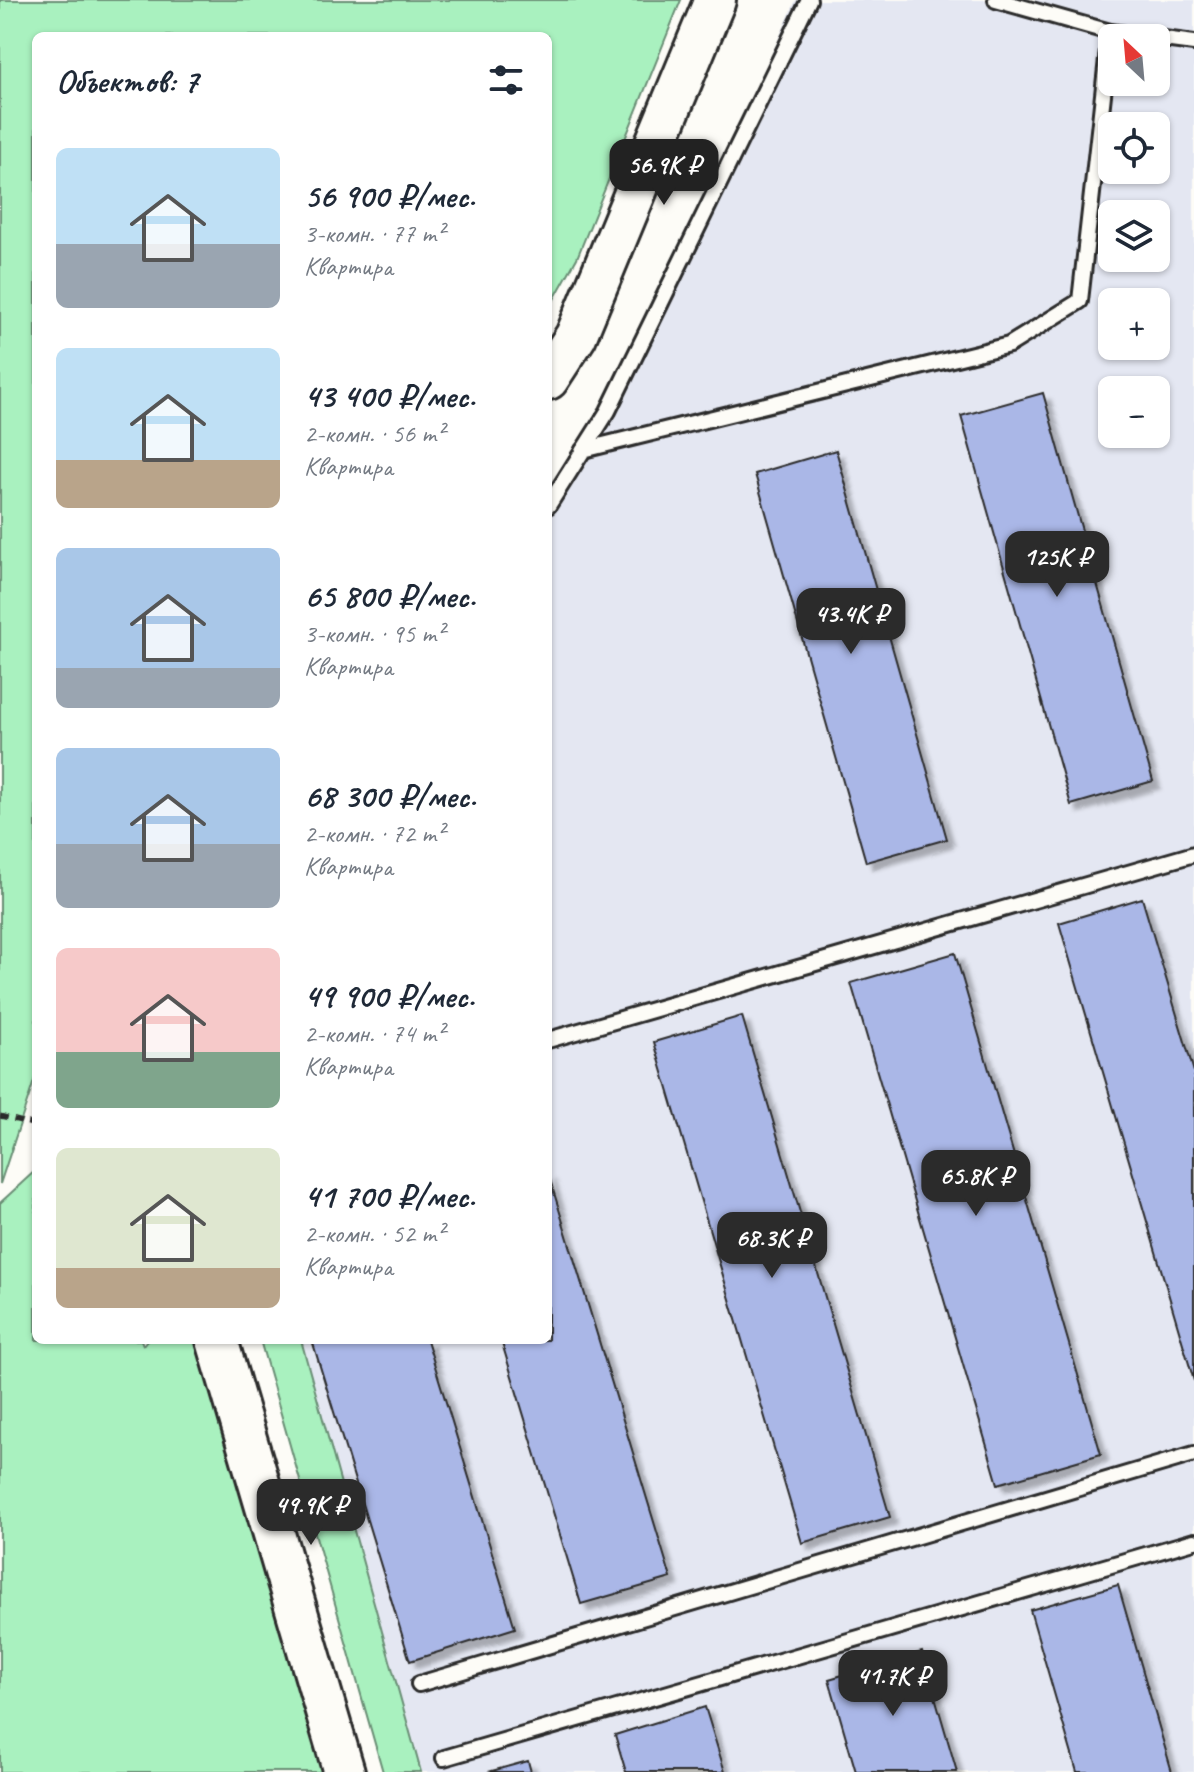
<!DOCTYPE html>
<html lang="ru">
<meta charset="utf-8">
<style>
body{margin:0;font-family:Caveat,sans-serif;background:#f6f6f7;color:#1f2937;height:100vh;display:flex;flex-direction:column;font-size:30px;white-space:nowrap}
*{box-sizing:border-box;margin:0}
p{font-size:26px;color:#747a83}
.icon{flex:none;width:44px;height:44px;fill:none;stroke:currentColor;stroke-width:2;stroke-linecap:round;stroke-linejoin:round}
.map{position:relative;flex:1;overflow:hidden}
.sheet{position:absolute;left:32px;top:32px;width:520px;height:1312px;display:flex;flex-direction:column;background:#fff;border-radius:12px;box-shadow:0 2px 6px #0004}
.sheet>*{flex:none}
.needle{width:52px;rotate:334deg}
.controls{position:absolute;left:1098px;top:24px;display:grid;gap:16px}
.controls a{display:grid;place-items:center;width:72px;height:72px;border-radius:12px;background:#fff;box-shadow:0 2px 6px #0004;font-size:40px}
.price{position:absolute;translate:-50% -68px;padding:0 18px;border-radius:16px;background:#2b2b2b;color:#fff;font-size:26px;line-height:52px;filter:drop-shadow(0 2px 4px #0008)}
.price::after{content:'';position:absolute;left:50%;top:48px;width:24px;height:18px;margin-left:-12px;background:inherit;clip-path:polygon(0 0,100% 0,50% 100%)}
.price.selected{background:#222;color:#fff}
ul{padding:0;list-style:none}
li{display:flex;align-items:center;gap:24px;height:200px;padding:0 24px}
li span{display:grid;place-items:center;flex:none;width:224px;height:160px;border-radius:12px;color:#555}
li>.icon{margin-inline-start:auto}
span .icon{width:96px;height:96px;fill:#fffc;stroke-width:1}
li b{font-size:34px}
h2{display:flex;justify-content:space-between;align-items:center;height:96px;padding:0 24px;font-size:34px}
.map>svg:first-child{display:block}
</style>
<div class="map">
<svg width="1194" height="1772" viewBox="0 0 1194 1772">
<defs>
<filter id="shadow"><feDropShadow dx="7" dy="7" stdDeviation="2" flood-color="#0004"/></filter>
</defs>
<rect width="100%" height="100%" fill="#fdfcf7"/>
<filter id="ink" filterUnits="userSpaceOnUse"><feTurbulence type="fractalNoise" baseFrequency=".0125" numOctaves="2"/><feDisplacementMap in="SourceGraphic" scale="16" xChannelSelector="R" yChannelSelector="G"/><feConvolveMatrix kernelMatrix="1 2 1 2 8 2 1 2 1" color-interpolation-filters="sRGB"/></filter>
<g filter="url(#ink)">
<path fill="#e4e7f2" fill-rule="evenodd" d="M796,0H1194V1772H421L301,1340H548V489L633,363ZM1112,38H1156V82H1112ZM1112,126H1156V170H1112ZM1112,214H1156V258H1112ZM1112,302H1156V346H1112ZM1112,390H1156V434H1112Z"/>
<g fill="#a9f1bf" stroke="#6a8e75" stroke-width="2">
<polygon points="0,0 681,0 577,258 548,310 548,36 36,36 36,1075 0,1184"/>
<polygon points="36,1170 36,1340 141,1340 143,1345 147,1340 198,1340 334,1772 0,1772 0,1203"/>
<polygon points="260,1340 301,1340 421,1772 383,1772"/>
</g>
<g fill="#aab7e7" stroke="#2b2b2b" stroke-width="2" filter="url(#shadow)">
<polygon points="1043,393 1153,781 1071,805 961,416"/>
<polygon points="836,450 947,839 866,862 755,474"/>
<polygon points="1142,898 1194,1072 1194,1381 1059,923"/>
<polygon points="955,953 1101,1454 998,1484 851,983"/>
<polygon points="742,1016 890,1517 802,1543 654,1042"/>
<polygon points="548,1173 671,1578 581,1604 501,1340 548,1340"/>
<polygon points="312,1340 427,1340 515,1628 410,1661"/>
<polygon points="1118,1585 1172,1772 1077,1772 1030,1610"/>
<polygon points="922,1652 957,1772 856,1772 829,1679"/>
<polygon points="705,1707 725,1772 626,1772 615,1735"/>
<polygon points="528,1761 531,1772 488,1772"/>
</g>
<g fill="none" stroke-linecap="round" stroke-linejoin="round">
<defs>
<g id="lane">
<polyline points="996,0 1110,32 1156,38"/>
<polyline points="1156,38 1194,43"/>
<polyline points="583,450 1009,345 1080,301 1110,32"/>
<polyline points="548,506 608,411 809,0"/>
<polyline points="548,1040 1194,854"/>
<polyline points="419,1684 1194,1454"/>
<polyline points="444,1758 1194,1541"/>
</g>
<g id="secondary">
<polyline points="548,379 576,336 715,0"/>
<polyline points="217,1340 344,1772"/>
</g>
</defs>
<use href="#lane" stroke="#2b2b2b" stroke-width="20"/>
<use href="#secondary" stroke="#2b2b2b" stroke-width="46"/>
<polyline stroke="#2b2b2b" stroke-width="5" stroke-dasharray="8 6" stroke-linecap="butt" points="0,1116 36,1125"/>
<use href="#lane" stroke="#fdfcf7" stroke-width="14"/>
<use href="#secondary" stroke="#fdfcf7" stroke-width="40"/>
</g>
</g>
</svg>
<div class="controls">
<a><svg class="needle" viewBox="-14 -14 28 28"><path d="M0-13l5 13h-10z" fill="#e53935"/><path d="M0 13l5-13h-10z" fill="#747a83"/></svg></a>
<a><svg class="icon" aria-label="locate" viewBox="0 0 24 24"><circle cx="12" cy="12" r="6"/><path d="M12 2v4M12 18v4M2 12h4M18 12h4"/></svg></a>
<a><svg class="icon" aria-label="layers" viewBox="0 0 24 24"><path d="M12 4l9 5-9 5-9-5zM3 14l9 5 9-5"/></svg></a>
<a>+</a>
<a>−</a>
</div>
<b class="price selected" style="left:664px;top:207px">56.9K ₽</b>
<b class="price" style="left:1057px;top:599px">125K ₽</b>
<b class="price" style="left:851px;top:656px">43.4K ₽</b>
<b class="price" style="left:976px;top:1218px">65.8K ₽</b>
<b class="price" style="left:772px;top:1280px">68.3K ₽</b>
<b class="price" style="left:311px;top:1547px">49.9K ₽</b>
<b class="price" style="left:893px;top:1718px">41.7K ₽</b>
<section class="sheet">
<h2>Объектов: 7<svg class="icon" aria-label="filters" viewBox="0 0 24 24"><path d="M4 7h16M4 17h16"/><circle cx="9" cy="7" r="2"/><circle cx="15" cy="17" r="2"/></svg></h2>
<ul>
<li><span style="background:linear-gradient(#bfe0f5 60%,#9aa5b1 0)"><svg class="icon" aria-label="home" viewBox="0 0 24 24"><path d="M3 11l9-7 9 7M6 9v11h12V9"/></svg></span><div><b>56 900 ₽/мес.</b><p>3-комн. · 77 m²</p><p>Квартира</p></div></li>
<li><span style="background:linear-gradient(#bfe0f5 70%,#b9a48a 0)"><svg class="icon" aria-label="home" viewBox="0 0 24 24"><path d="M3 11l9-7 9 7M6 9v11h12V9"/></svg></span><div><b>43 400 ₽/мес.</b><p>2-комн. · 56 m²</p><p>Квартира</p></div></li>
<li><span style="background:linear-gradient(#a9c7e8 75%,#9aa5b1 0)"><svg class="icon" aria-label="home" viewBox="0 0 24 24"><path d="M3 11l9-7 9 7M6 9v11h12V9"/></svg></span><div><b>65 800 ₽/мес.</b><p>3-комн. · 95 m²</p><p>Квартира</p></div></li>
<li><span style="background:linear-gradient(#a9c7e8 60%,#9aa5b1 0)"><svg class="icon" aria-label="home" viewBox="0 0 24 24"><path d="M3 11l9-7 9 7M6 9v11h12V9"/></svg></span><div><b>68 300 ₽/мес.</b><p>2-комн. · 72 m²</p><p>Квартира</p></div></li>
<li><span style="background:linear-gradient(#f6c9c9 65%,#7fa58c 0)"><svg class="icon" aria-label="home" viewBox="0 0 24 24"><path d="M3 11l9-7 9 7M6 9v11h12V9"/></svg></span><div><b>49 900 ₽/мес.</b><p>2-комн. · 74 m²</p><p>Квартира</p></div></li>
<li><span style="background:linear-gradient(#dfe7d0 75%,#b9a48a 0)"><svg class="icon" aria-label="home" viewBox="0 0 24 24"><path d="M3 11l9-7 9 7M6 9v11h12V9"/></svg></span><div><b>41 700 ₽/мес.</b><p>2-комн. · 52 m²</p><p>Квартира</p></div></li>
</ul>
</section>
</div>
